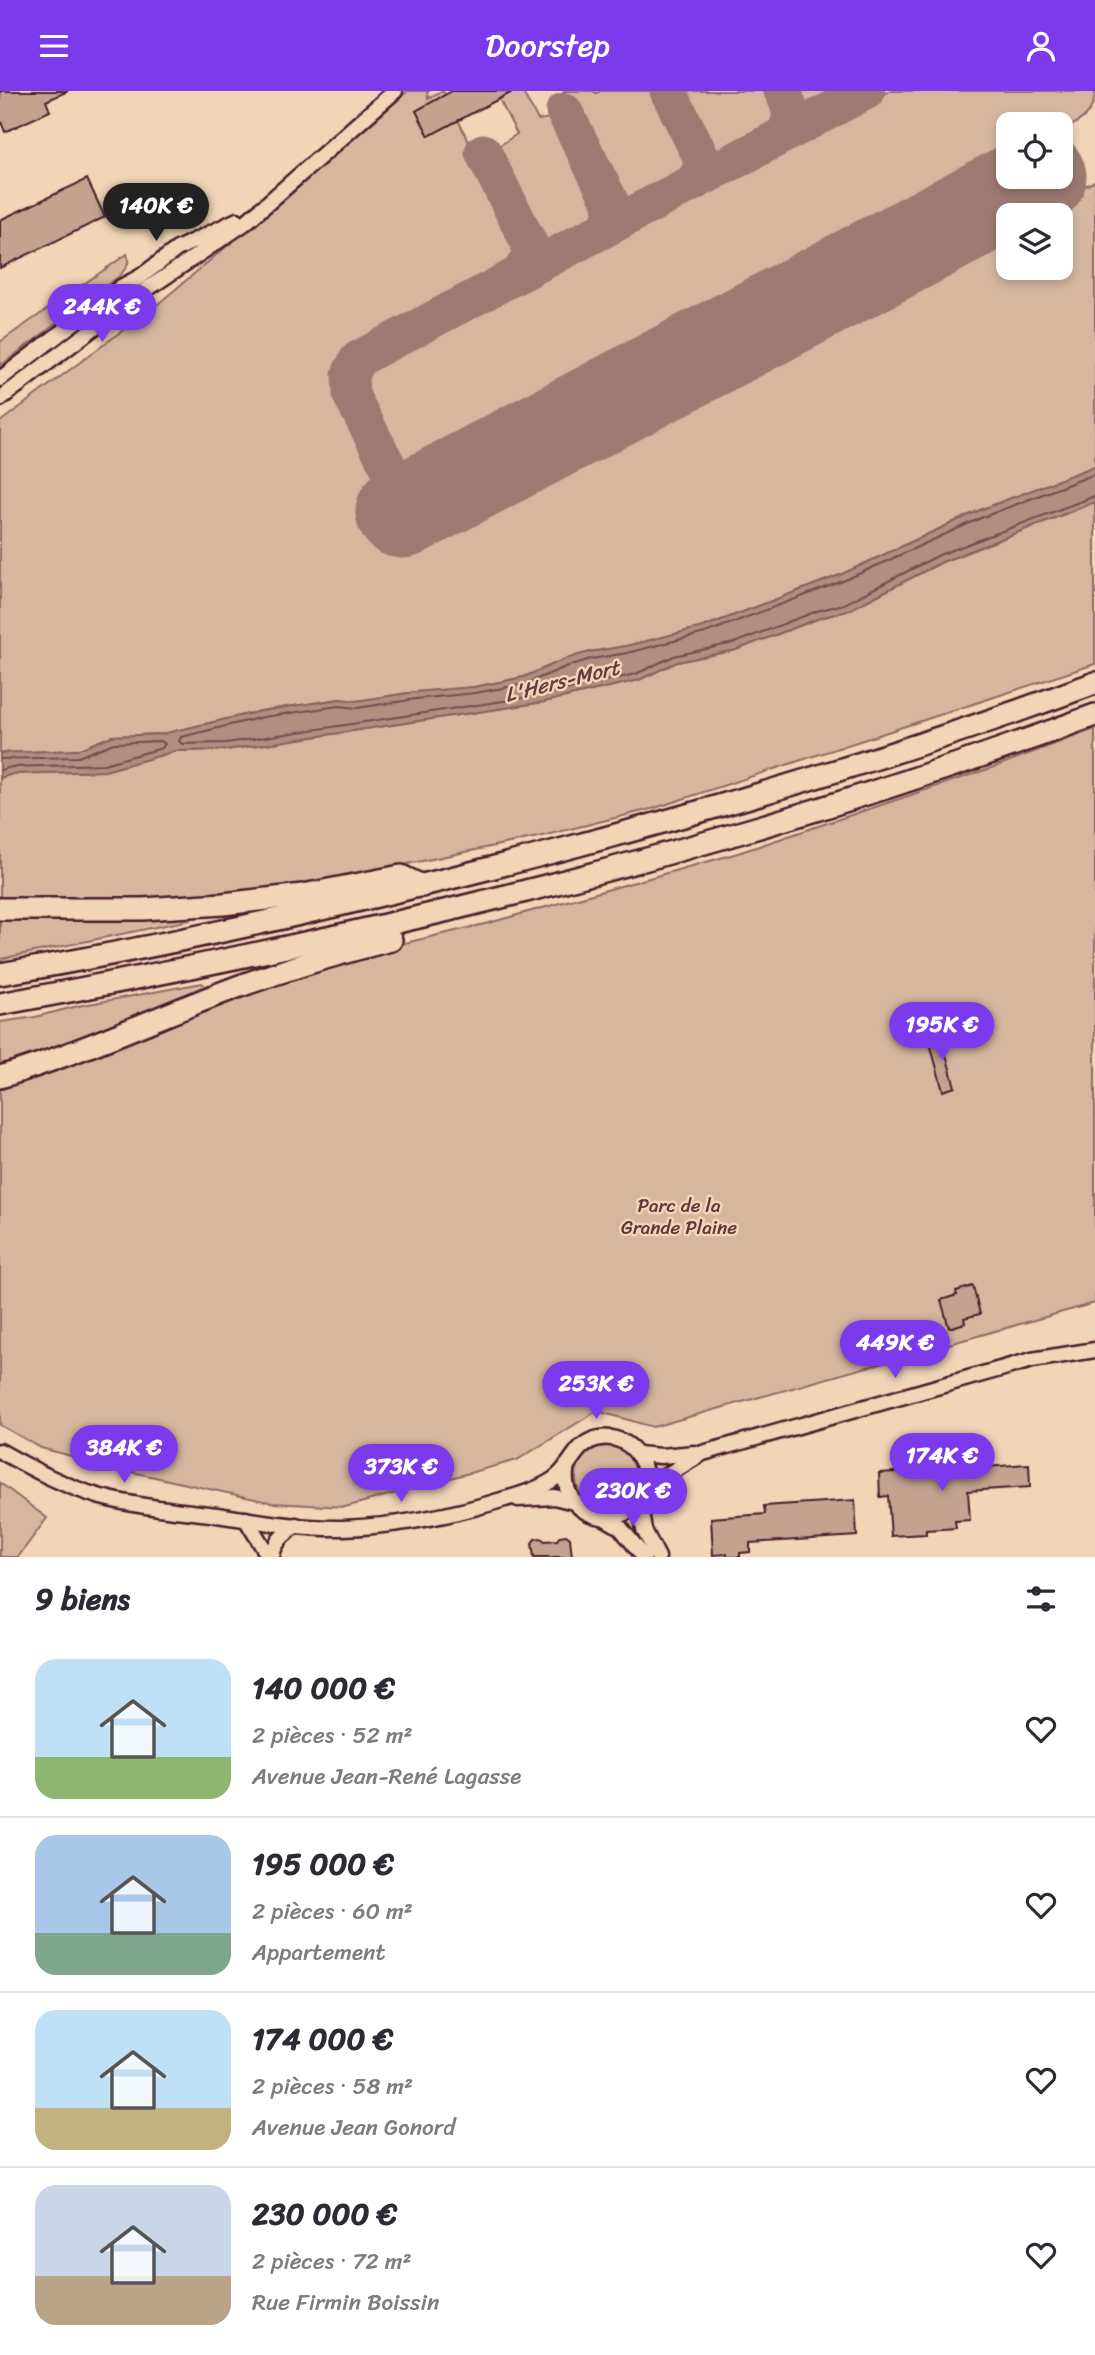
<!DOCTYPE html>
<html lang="fr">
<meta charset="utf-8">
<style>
body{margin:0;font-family:Sriracha,sans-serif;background:#f2f2f3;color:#2b2b33;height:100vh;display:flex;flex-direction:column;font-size:26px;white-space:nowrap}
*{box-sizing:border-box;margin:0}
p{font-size:23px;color:#7c7c81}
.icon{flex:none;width:38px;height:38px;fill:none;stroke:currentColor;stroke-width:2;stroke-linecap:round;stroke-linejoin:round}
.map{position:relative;height:1466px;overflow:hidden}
.sheet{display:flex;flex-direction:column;background:#fff;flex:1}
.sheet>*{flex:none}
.controls{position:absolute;left:996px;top:21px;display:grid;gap:14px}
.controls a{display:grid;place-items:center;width:77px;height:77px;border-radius:14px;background:#fff;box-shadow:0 4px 10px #0003;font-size:35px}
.price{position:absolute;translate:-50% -60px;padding:0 16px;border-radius:24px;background:#7c3aed;color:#fff;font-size:23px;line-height:46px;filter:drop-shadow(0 2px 4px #0008)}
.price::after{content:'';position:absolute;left:50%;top:42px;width:21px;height:16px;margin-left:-10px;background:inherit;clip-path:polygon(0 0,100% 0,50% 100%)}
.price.active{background:#222;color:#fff}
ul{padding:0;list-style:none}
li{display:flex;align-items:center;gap:21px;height:175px;padding:0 35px}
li+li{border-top:2px solid #e1e1e2}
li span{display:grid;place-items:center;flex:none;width:196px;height:140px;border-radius:21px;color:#555}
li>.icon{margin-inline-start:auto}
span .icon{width:84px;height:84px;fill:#fffc;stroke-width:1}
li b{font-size:30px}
h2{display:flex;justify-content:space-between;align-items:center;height:84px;padding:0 35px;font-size:30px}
header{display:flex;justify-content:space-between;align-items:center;height:91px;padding:0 35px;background:#7c3aed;color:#fff;font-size:32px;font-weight:600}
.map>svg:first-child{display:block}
</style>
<header><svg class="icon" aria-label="menu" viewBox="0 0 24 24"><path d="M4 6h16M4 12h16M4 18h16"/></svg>Doorstep<svg class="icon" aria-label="person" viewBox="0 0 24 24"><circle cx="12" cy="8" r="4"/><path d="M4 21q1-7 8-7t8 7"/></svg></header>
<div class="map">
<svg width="1095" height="1466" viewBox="0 0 1095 1466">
<rect width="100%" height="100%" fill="#f0d5b7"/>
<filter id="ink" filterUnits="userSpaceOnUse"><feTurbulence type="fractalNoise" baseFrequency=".0143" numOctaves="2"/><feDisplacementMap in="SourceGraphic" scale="14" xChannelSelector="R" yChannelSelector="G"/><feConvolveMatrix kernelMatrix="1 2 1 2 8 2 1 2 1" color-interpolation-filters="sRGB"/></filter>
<g filter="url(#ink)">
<g fill="#d5b7a0" stroke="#906b66" stroke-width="2">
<path d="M408,0H429L427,2L428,7L443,0L445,4L416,20L429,45L458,29L523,159L515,174L361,254C341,269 337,284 341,307L414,447L1008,136V177H1060V124H1030L1095,90V375L980,419L840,484L703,536L626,555L590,561L565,568L524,586L474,596L415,601L356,610L339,608L261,620L162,643L112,645L77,659L0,662V331L158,213L239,145L238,142L268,122Z"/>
<path d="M514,0H522L538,29L551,27L562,30C574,55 610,106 596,132C580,140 552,164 536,148L491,60L517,43L499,8Z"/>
<path d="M564,0H594L596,2L601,0H660L693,68V73L684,85C661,97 632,122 612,95Z"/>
<path d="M677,0H772C780,13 784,21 777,35L734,59L718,63L709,59L704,53Z"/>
<path d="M792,0H848C829,10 806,25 792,0Z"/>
<path d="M889,0H1095C1095,23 1079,31 1061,41L1060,33H1008V69L430,372H407L396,365L357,294L359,283L378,266Z"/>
<path d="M127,163C131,173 125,179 118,186L0,275V251Z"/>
<polygon points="1095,411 1095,573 655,717 538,746 311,793 268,800 173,808 0,810 0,687 12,683 105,680 176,660 226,659 544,611 639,589 677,571 736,559 820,527 847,520 942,471"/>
<polygon points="1095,638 1095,1212 653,1336 597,1320 517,1369 345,1416 273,1412 127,1380 41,1357 0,1334 0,996 41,985 264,894 405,852 489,832 738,762 994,676"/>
<polygon points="190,826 190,829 0,868 0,829"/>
<polygon points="202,892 205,895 205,902 0,977 0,931 35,926 78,915"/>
<circle cx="608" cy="1387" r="32"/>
<polygon points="0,1392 47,1427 18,1466 0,1466"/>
</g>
<polygon fill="#b08f81" stroke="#87625f" stroke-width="2" points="1095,375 1095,411 942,471 847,520 820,527 736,559 677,571 639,589 544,611 226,659 176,660 105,680 13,683 0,687 0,662 77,659 112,645 162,643 261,620 340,608 356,610 415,601 474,596 524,586 565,568 590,561 626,555 703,536 840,484 980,419"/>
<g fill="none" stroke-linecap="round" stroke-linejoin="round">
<g stroke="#734c4d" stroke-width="2">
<polyline points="1095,383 983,426 843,490 705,542 627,562 591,568 568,575 525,593 475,602 416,608 357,617 339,615 263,626 181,646 179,650 182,653 226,652 542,604 636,583 674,565 734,552 817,520 844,513 939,464 1095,405"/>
<polyline points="0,668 78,666 114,652 161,650 165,653 162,657 104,673 12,676 0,679"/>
</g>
<g stroke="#9d7a71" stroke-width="37">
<polyline points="668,0 701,66 701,77 695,90"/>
<path d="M782,0C791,16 794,28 783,44"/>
<polyline points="564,20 611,112 611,124 606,137"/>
<polyline points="483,61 529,152 530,165 521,181"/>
<path d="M439,401C420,404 408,404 395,389L351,304L350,283L358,268L867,0"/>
</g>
<polyline stroke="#9d7a71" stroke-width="93" points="402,421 1040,86"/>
</g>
<g fill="#c2a390" stroke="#4a1f2b" stroke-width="2">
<polygon points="0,0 68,0 46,10 50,20 5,41 0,28"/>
<polygon points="452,0 514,0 429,45 416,20"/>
<polygon points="87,88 105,126 0,177 0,129"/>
<polygon points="940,942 955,996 943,1000 928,945"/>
<polygon points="973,1195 980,1223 964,1227 965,1232 949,1237 941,1209 957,1204 956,1200"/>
<polygon points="950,1363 952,1378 1029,1373 1030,1396 968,1400 970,1429 955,1430 956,1437 926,1439 926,1443 891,1445 888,1405 880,1406 879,1382 927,1379 927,1365"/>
<polygon points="855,1409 857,1445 750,1452 750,1461 740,1462 740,1466 727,1466 727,1463 713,1464 711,1427 765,1423 764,1415"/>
<polygon points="566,1444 570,1447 572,1466 534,1466 532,1452 535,1448 541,1447 545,1450 557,1449 560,1445"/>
</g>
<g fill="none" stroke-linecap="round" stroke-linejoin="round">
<defs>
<g id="minor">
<polyline points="0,288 121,196 140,186 177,158 237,129"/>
<polyline points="0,308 128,211 245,132 395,0"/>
<path d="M0,1360C32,1378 66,1396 101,1406C139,1416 178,1419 217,1424C258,1430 302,1438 343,1437C398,1435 454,1424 505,1408C520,1404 541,1397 554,1388C573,1375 574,1351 600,1347C628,1343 651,1370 644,1397C630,1447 555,1429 567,1374"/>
<polyline points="637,1363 661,1365 695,1362"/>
<polyline points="644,1398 703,1362 1032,1269 1095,1259"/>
<polyline points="518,1408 554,1406 574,1411"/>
<polyline points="639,1408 644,1439 658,1466"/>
<polyline points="605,1427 620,1436 644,1466"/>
<polyline points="246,1428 269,1466"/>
<path d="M272,1466C274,1450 285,1443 296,1434"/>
</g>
<g id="highway">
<polyline points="0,818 143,818 223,813 303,804 401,785 422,795"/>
<path d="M0,883C184,852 365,810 545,763C731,714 915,659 1095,592"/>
<path d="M0,913C372,845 740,757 1095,624"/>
<path d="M0,986C81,962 157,926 237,896C287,878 339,862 391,849"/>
</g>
</defs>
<use href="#minor" stroke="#4a1f2b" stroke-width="19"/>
<use href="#highway" stroke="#4a1f2b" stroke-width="26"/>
<use href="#minor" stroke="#f0d5b7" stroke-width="14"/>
<use href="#highway" stroke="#f0d5b7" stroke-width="21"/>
</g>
</g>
<g text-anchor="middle" stroke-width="5" stroke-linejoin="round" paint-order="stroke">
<g font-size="19" fill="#5f363d" stroke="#f0d5b7">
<text x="679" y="1121">Parc de la<tspan x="679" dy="22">Grande Plaine</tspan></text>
</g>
<g font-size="21" font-style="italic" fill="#643b40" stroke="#f0d5b7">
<text transform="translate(562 590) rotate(-14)" y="7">L'Hers-Mort</text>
</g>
</g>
</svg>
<div class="controls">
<a><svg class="icon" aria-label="locate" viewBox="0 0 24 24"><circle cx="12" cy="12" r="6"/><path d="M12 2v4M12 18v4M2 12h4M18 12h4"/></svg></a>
<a><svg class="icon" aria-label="layers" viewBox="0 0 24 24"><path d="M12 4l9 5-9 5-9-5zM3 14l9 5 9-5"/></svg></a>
</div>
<b class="price active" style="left:156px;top:152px">140K €</b>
<b class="price" style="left:102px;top:253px">244K €</b>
<b class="price" style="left:942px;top:971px">195K €</b>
<b class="price" style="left:895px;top:1289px">449K €</b>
<b class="price" style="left:596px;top:1330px">253K €</b>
<b class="price" style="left:124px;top:1394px">384K €</b>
<b class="price" style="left:942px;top:1402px">174K €</b>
<b class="price" style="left:401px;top:1413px">373K €</b>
<b class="price" style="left:633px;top:1437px">230K €</b>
</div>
<section class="sheet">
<h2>9 biens<svg class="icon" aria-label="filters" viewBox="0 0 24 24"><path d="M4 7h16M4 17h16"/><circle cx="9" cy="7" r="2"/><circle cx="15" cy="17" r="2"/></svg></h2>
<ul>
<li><span style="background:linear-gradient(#bfe0f5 70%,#8fb573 0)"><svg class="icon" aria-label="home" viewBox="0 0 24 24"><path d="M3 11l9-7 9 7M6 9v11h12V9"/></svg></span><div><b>140 000 €</b><p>2 pièces · 52 m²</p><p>Avenue Jean-René Lagasse</p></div><svg class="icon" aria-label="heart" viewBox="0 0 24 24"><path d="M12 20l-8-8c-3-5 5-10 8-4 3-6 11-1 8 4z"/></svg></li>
<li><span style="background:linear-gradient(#a9c7e8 70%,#7fa58c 0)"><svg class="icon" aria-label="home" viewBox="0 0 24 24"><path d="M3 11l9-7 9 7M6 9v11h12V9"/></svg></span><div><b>195 000 €</b><p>2 pièces · 60 m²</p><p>Appartement</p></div><svg class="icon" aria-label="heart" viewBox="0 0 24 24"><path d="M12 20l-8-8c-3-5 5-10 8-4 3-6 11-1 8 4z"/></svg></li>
<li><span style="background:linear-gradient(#bfe0f5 70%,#c2b280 0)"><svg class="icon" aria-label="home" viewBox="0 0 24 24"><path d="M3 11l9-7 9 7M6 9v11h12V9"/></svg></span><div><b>174 000 €</b><p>2 pièces · 58 m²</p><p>Avenue Jean Gonord</p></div><svg class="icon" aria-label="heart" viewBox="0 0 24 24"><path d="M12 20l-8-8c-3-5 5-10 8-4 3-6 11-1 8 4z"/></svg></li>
<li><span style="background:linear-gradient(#c9d6e8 65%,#b9a48a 0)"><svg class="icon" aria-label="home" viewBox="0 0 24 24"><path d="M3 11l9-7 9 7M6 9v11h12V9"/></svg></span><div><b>230 000 €</b><p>2 pièces · 72 m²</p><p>Rue Firmin Boissin</p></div><svg class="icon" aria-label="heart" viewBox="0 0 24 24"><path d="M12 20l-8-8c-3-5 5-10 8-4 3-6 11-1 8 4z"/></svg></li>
</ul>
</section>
